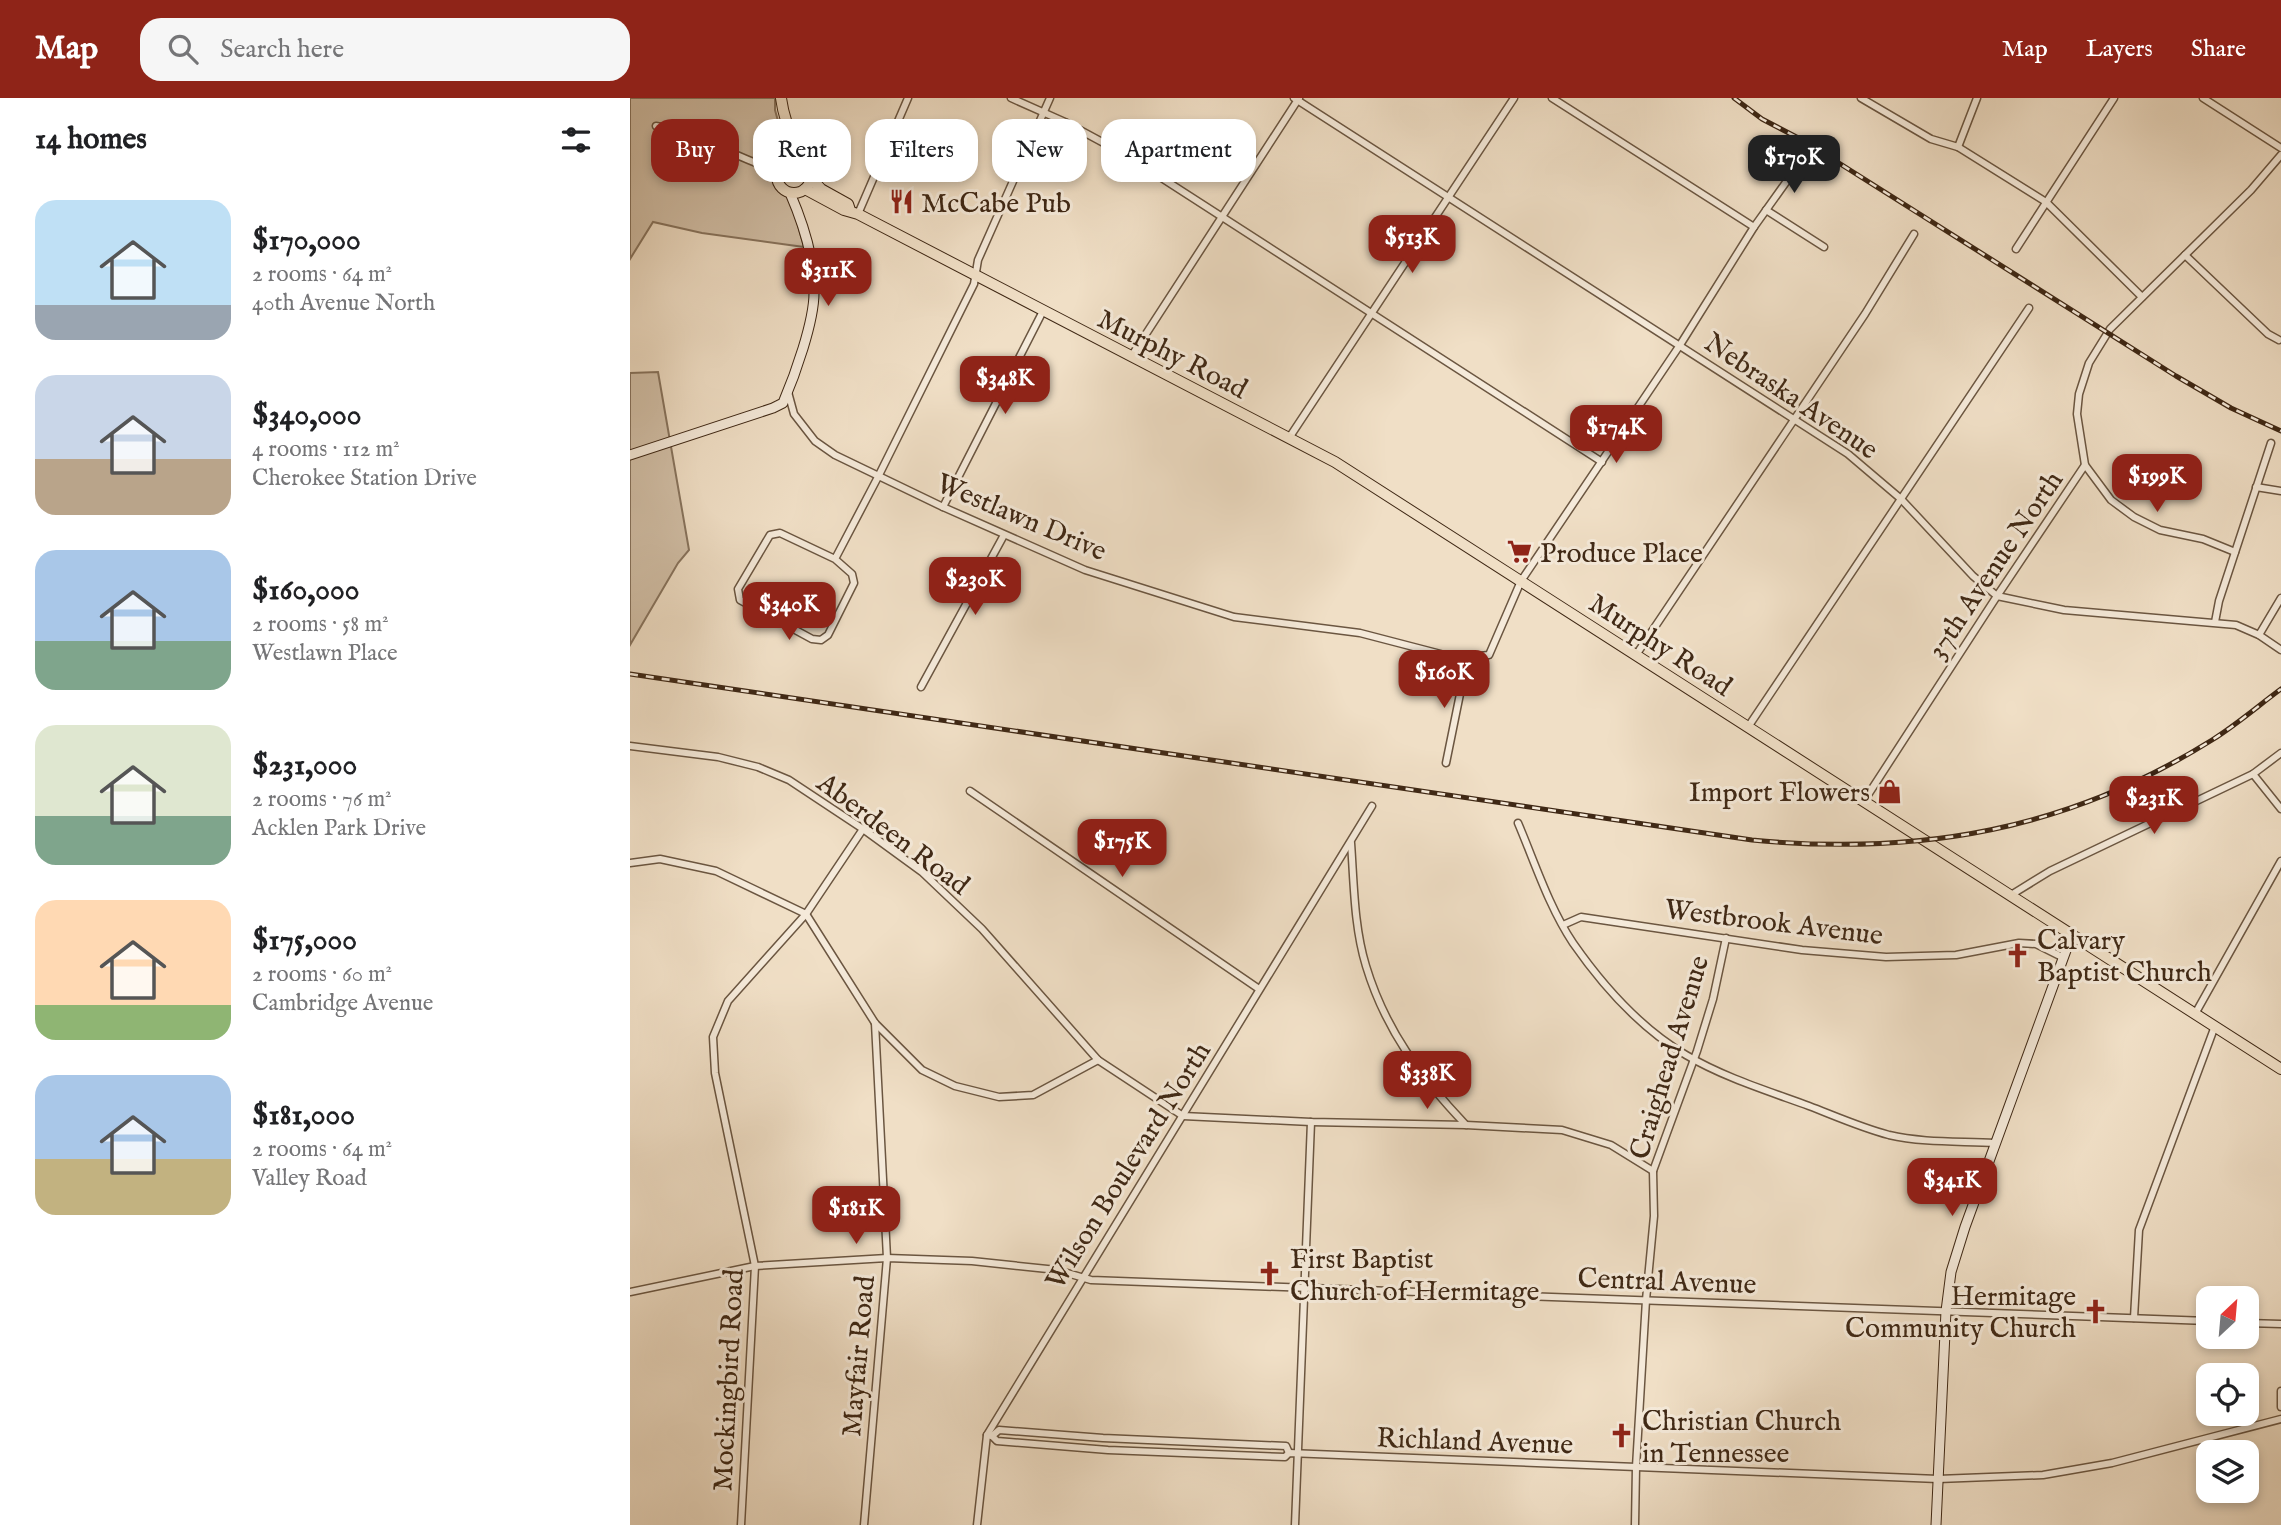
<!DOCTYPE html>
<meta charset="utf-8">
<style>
body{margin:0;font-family:"IM FELL English",serif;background:#f6f6f6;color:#202124;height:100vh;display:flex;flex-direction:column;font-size:26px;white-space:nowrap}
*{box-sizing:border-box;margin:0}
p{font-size:23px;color:#757577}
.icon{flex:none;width:38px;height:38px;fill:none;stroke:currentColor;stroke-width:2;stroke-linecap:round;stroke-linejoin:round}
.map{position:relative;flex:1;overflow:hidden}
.drawer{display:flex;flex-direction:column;background:#fff;width:630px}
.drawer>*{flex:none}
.banner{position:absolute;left:21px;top:21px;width:665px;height:63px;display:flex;gap:14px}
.needle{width:46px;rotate:26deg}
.controls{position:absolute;left:1566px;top:1188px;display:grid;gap:14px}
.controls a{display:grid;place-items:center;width:63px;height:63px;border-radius:14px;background:#fff;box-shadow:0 4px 10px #0003;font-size:35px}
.price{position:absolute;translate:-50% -60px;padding:0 16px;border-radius:14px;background:#8f2418;color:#fff;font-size:23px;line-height:46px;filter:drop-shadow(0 2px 4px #0008)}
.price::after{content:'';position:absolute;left:50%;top:42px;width:21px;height:16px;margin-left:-10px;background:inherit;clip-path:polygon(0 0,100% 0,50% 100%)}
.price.on{background:#222;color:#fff}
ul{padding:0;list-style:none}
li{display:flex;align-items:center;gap:21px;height:175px;padding:0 35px}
li span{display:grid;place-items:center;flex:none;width:196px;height:140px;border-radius:21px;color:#555}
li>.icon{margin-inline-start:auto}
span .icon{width:84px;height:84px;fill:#fffc;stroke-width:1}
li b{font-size:30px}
h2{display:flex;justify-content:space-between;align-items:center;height:84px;padding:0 35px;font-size:30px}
.tag{padding:0 24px;border-radius:21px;background:#fff;box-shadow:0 4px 10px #0003;font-size:24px;line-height:63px}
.tag.on{background:#8f2418;color:#fff}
header{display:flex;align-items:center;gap:42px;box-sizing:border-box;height:98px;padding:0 35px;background:#8f2418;color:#fff}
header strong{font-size:33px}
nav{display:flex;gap:38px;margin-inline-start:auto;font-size:24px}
.search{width:490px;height:63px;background:#f6f6f6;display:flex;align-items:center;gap:18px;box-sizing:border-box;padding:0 24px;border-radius:21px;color:#757577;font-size:26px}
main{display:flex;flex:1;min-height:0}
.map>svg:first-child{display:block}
</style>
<header>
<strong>Map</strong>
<div class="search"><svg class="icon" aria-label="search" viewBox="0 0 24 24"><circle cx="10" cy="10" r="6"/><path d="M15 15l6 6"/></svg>Search here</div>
<nav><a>Map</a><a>Layers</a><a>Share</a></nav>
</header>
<main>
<section class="drawer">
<h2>14 homes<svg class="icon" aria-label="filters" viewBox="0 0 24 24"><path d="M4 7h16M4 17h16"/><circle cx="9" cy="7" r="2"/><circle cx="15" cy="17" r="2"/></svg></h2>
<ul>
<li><span style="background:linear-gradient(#bfe0f5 75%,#9aa5b1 0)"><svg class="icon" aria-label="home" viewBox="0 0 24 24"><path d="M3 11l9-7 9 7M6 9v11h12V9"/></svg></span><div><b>$170,000</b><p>2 rooms · 64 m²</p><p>40th Avenue North</p></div></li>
<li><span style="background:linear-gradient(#c9d6e8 60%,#b9a48a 0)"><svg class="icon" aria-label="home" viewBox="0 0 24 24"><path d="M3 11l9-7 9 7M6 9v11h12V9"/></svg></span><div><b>$340,000</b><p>4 rooms · 112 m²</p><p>Cherokee Station Drive</p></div></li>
<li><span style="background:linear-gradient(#a9c7e8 65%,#7fa58c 0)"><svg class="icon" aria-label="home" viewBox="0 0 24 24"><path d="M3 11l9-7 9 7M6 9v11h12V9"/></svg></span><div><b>$160,000</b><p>2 rooms · 58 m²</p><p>Westlawn Place</p></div></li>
<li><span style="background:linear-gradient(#dfe7d0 65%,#7fa58c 0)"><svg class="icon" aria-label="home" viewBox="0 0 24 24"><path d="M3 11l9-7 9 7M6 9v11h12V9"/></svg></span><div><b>$231,000</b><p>2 rooms · 76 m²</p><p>Acklen Park Drive</p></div></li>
<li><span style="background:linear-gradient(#ffd9b3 75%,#8fb573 0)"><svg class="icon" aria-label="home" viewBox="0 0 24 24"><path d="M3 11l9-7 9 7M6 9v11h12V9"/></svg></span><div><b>$175,000</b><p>2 rooms · 60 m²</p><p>Cambridge Avenue</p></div></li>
<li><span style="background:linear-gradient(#a9c7e8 60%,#c2b280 0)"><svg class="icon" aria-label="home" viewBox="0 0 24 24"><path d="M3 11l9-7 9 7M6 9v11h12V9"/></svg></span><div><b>$181,000</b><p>2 rooms · 64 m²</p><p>Valley Road</p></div></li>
</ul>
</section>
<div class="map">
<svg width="1651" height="1427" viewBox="0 0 1651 1427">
<rect width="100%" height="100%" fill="#f0dfc6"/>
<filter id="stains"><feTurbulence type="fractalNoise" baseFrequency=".00286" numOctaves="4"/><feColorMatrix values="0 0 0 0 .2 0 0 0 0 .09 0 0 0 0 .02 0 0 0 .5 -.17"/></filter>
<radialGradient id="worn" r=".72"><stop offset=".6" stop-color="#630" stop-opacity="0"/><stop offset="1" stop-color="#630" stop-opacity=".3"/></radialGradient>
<g fill="#d2c0a8" stroke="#88745e" stroke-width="2">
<polygon points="0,0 145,0 145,12 155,48 147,74 162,106 174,149 72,135 23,124 0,161"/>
<polygon points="28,274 59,452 48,465 0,547 0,275"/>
</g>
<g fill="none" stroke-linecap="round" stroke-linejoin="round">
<defs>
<g id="street">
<polyline points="381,0 435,24 496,57 972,364"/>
<polyline points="664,0 1218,356 1271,401 1343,478 1367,498 1434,512 1606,527 1629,537 1651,552"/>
<polyline points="922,0 1124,129"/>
<polyline points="1231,0 1301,41 1328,49 1416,104 1512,199"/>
<polyline points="1573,0 1651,50"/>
<path d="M26,28C65,34 97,55 134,68L138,66L151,67"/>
<polyline points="1328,49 1347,0"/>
<polyline points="134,68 147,81"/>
<polyline points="1136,112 1194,149"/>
<polyline points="228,116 278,0"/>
<polyline points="1386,151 1484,0"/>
<polyline points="1555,157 1638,236 1649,242"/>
<polyline points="501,259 669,0"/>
<polyline points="158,294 164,316 185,343 205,357 313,409 455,472 604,519 730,535 826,560 859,557 891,483 1050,247 1124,129 1169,66"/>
<polyline points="659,340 884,0"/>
<polyline points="1626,389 1651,393"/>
<polyline points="313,409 413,213"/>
<polyline points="1605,454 1573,441 1530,432 1504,419 1481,402 1455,367 1447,316 1449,296 1459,265 1480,231 1621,92 1651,57"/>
<polyline points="205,461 150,435 140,437 108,491 110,502 182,541 191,542 198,537 224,485 222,476 205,461 248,379 344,186 348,162 420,0"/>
<polyline points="1585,524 1589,503 1641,345"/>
<polyline points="1629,537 1651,500"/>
<polyline points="1006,557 1235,216 1284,136"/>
<polyline points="291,589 374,437"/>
<polyline points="1118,629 1399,210"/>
<polyline points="0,648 88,659 128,669 159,682 233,731 292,774 352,831 468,962 553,1018 681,1024 836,1027 932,1032 981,1047 1023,1073"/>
<polyline points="816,665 830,596 826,560"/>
<polyline points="1623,676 1651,711"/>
<polyline points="340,693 629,891"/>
<polyline points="1234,703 1367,498 1455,367"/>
<path d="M888,725C905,765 919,809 943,845C973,888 1010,930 1056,957C1093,979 1138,993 1179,1008C1205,1018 1232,1030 1259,1037C1293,1045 1330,1043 1365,1045"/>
<path d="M721,745C724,786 724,829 736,868C755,931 791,980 836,1027"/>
<polyline points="0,765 30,761 86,773 176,816 245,925 292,972 325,988 369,999 403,997 468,962"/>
<polyline points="1381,797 1420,773 1623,676 1651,655"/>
<polyline points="933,827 951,819 1172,852 1256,859 1326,857 1389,845 1406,846 1432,859"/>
<polyline points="1565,916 1651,763"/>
<polyline points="0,1194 125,1168 257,1160 342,1163 427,1172 461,1182 1578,1223"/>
<polyline points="1504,1220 1509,1132 1585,928"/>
<polyline points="1617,1225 1651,1226"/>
<polyline points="1651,1293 1651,1309"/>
<polyline points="357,1337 362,1338 367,1343 478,1352 655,1359 659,1355 1308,1381 1413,1377 1482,1365 1651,1321"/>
<polyline points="362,1338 369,1332 473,1340 656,1348 659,1355"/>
<polyline points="111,1427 125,1168 85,975 83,939 98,903 176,816 233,731"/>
<polyline points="234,1427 257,1160 245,925"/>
<polyline points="347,1427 357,1337 742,708"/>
<polyline points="665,1427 681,1024"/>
<polyline points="1005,1427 1006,1369 1016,1202 1024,1118 1023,1073 1067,953 1083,901 1096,840"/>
</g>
<g id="secondary">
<path d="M0,357L143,310L153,305C165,277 184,224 184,195C185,162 173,125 160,95"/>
<polyline points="1306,1427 1316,1213 1321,1174 1335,1129 1442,836"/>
</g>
<g id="primary">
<path d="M151,0C154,23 163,41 171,63"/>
<circle cx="164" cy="78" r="17"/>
<polyline points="157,63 158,35"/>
<polyline points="180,79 191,91 218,106 220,112"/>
<polyline points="175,91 214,112 228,116 705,364 1651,971"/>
</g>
</defs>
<use href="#street" stroke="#6b5641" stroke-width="9"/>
<use href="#secondary" stroke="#3f2815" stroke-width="11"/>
<use href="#primary" stroke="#3f2815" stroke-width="12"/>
<use href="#street" stroke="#f5eada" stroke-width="6"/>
<use href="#secondary" stroke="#f5eada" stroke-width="9"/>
<use href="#primary" stroke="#f0dfc6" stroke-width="10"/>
<defs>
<g id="rail">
<polyline points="1104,0 1132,21 1174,43 1546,278 1601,310 1651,333"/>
<path d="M0,576L1122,742C1290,758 1438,732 1582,642C1606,627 1628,608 1651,591"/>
</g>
</defs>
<use href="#rail" stroke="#3f2815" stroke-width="5"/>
<use href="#rail" stroke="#f5eada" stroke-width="2.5" stroke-dasharray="8" stroke-linecap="butt"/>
</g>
<defs>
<symbol id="restaurant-bare" viewBox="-9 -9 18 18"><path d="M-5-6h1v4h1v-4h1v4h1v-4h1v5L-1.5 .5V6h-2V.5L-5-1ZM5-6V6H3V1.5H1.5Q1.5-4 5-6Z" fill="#8f2418" stroke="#f5eada" stroke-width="2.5" paint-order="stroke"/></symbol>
<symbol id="supermarket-bare" viewBox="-9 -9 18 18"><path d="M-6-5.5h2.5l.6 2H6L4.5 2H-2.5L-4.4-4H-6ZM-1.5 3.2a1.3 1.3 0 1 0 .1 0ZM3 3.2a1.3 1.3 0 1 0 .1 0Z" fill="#8f2418" stroke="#f5eada" stroke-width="2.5" paint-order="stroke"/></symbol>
<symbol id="shop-bare" viewBox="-9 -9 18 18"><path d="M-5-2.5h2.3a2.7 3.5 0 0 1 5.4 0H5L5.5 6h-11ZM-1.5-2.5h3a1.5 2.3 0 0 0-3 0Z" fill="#8f2418" stroke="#f5eada" stroke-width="2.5" paint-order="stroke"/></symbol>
<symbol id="church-bare" viewBox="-9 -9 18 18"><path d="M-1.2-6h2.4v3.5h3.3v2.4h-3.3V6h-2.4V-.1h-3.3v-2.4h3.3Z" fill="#8f2418" stroke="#f5eada" stroke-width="2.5" paint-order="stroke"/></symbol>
</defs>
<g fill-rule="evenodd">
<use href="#restaurant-bare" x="254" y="86" width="35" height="35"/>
<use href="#supermarket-bare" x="872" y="436" width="35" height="35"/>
<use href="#shop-bare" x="1242" y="676" width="35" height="35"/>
<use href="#church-bare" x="1370" y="840" width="35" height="35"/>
<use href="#church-bare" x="622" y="1158" width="35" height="35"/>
<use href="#church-bare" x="1448" y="1196" width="35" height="35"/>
<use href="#church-bare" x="974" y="1320" width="35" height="35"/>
</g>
<g text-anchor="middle" stroke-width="6" stroke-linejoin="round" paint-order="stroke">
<g font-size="28" fill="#3f2815" stroke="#f5eada" text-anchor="start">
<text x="291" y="114">McCabe Pub</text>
<text x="910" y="464">Produce Place</text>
<text x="1240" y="703" text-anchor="end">Import Flowers</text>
<text x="1407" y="851">Calvary<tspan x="1407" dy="32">Baptist Church</tspan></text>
<text x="660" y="1170">First Baptist<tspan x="660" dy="32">Church of Hermitage</tspan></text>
<text x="1446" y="1207" text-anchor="end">Hermitage<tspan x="1446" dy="32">Community Church</tspan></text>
<text x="1012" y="1332">Christian Church<tspan x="1012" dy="32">in Tennessee</tspan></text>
</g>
<g font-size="28" fill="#3f2815" stroke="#f5eada">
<text transform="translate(543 255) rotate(27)" y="10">Murphy Road</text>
<text transform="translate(1162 297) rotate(34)" y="10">Nebraska Avenue</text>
<text transform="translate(392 418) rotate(23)" y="10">Westlawn Drive</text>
<text transform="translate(1364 466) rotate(-56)" y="10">37th Avenue North</text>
<text transform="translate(1031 546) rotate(33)" y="10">Murphy Road</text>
<text transform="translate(264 735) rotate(37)" y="10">Aberdeen Road</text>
<text transform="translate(1144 823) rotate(7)" y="10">Westbrook Avenue</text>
<text transform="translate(1038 959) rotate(-73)" y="10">Craighead Avenue</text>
<text transform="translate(497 1067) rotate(-58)" y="10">Wilson Boulevard North</text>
<text transform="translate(1037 1182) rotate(2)" y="10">Central Avenue</text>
<text transform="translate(227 1258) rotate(-85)" y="10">Mayfair Road</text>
<text transform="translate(97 1282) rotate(-87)" y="10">Mockingbird Road</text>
<text transform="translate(845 1342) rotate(2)" y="10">Richland Avenue</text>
</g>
</g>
<rect width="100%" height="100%" filter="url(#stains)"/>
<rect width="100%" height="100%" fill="url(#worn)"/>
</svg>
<div class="controls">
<a><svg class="needle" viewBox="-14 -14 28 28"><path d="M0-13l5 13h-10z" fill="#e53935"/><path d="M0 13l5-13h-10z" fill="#757577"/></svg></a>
<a><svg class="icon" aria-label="locate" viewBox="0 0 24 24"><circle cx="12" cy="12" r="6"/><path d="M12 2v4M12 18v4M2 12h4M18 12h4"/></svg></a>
<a><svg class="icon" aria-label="layers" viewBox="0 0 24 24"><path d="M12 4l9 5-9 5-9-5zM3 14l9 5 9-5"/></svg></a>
</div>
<b class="price on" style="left:1164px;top:97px">$170K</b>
<b class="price" style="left:782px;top:177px">$513K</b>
<b class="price" style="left:198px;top:210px">$311K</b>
<b class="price" style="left:375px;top:318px">$348K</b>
<b class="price" style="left:986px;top:367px">$174K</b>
<b class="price" style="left:1527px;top:416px">$199K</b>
<b class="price" style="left:345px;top:519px">$230K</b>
<b class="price" style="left:159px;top:544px">$340K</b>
<b class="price" style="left:814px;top:612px">$160K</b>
<b class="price" style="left:1524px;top:738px">$231K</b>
<b class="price" style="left:492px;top:781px">$175K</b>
<b class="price" style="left:797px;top:1013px">$338K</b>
<b class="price" style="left:1322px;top:1120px">$341K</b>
<b class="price" style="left:226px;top:1148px">$181K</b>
<div class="banner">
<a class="tag on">Buy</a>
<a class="tag">Rent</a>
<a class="tag">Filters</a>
<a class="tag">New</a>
<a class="tag">Apartment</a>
</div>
</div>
</main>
